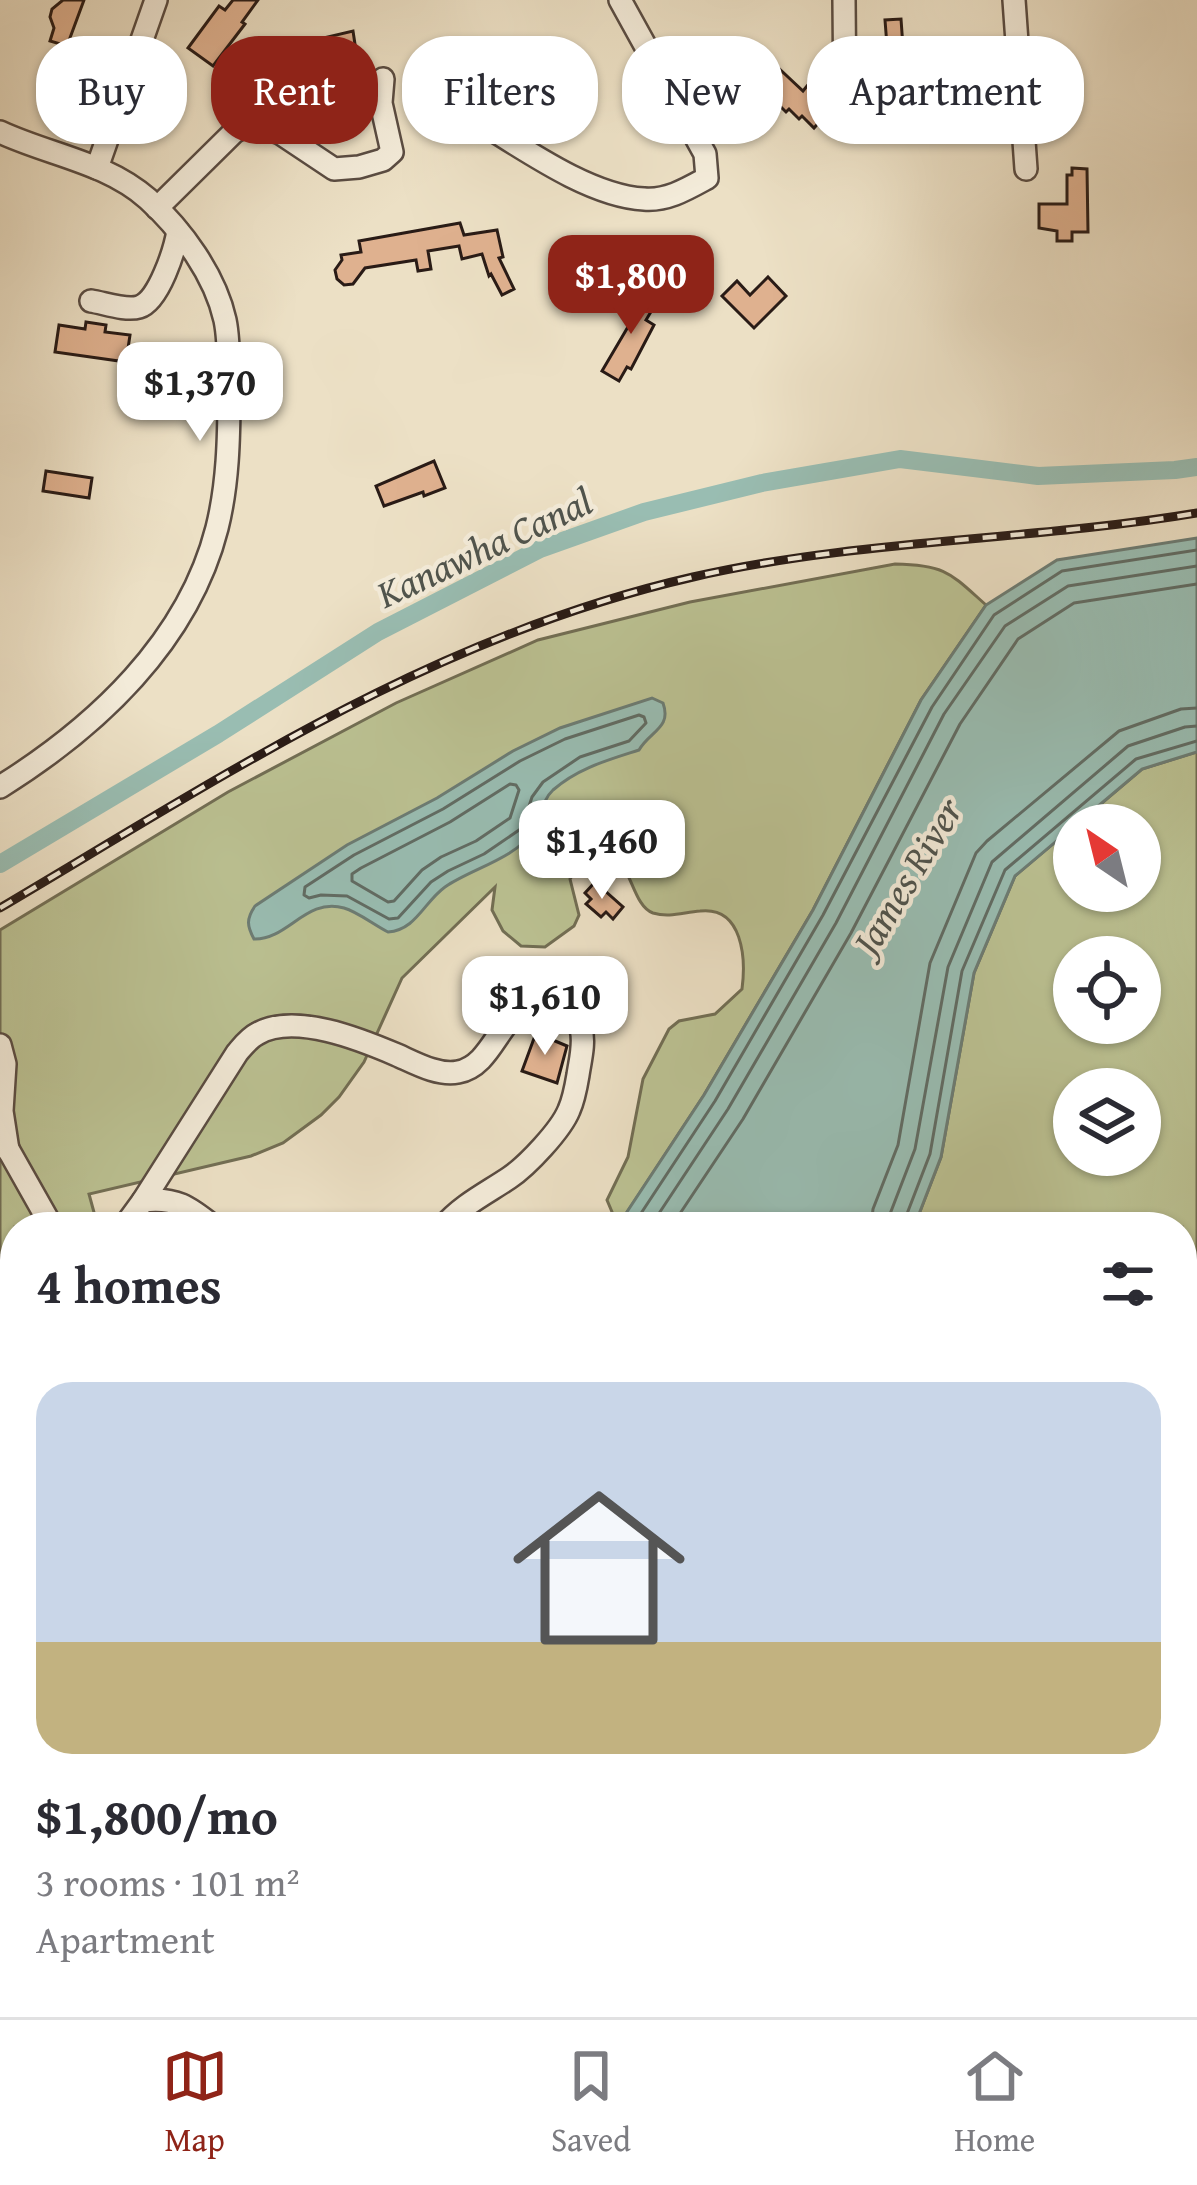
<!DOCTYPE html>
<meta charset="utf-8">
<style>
body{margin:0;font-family:"Gentium Book Plus",serif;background:#f2f2f3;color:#2b2b33;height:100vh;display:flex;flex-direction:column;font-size:45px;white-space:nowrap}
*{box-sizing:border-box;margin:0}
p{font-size:39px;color:#7c7c81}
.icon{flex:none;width:66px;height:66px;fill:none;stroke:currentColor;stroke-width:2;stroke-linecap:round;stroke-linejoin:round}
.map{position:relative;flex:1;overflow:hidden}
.details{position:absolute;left:0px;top:1212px;width:1197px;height:807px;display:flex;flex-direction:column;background:#fff;border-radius:48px 48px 0 0;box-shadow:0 3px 9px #0004}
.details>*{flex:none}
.hud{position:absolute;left:36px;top:36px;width:1125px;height:108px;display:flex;gap:24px}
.needle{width:78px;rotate:325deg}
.buttons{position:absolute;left:1053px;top:804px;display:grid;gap:24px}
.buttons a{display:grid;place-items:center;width:108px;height:108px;border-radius:50%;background:#fff;box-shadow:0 3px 9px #0004;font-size:60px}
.price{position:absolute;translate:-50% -102px;padding:0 27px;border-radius:24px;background:#fff;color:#222;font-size:39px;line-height:78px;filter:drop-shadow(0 3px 6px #0008)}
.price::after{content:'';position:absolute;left:50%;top:72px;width:36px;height:27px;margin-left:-18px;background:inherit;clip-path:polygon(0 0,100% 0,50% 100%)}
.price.active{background:#8f2418;color:#fff}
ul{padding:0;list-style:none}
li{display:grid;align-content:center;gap:24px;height:636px;padding:0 36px}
li span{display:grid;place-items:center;height:372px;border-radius:36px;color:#555}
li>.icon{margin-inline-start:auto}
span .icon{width:216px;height:216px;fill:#fffc;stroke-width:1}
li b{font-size:51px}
h2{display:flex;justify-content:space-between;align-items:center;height:144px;padding:0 36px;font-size:51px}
.chip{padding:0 42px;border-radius:48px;background:#fff;box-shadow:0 3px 9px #0004;font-size:42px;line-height:108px}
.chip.active{background:#8f2418;color:#fff}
.dock{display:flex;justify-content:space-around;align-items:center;height:168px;border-top:3px solid #e1e1e2;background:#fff;font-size:33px;color:#7c7c81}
.dock a{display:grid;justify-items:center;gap:6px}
.dock .active{color:#8f2418}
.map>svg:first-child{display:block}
</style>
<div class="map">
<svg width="1197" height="2017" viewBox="0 0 1197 2017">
<rect width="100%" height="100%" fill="#ece0c5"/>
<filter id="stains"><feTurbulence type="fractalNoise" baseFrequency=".00167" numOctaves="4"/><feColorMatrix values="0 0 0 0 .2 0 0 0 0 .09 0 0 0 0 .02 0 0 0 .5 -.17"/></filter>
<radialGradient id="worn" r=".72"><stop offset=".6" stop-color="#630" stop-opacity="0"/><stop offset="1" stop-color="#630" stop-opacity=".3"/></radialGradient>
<g fill="#bbc192" stroke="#726e54" stroke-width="3" fill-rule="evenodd">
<path d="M895,564C946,565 950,573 986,605L921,700L813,910L704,1095L618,1226L607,1200L628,1157L643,1079L669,1029L679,1021L715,1014L742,989C746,959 743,906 700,911C684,912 670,918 653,913C627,904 632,837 591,860C581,866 576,870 570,879L579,915L574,926L545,947L521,946L503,931L492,910L495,887L402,978L364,1062L339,1097L321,1115L283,1143L251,1156L89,1194L98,1227H15V1350L0,1361V930L228,792L396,703L538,640L690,602Z"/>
<path d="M1197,752V1364H1182V1227H914L941,1157L974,973L1015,876L1074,826V891H1140V825H1076L1142,769ZM1074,957H1140V1023H1074ZM1074,1089H1140V1155H1074Z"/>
<polygon points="490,2004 657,2004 620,2011 608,2017 470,2017"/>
</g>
<g fill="#99bdb2" stroke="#6c7c74" stroke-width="3">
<polygon points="1197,538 1197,752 1142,769 1015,876 974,973 941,1157 914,1227 617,1227 704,1095 813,910 921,700 986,605 1057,560"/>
<path d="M652,698L663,703C672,728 650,731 639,750C608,760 578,768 553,790C540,802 543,819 533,832C514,859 471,869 445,887C424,902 416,930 388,932C374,925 358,912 344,908C306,897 288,940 254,939C247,926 246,919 255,906L347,845L437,798L513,751L560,728Z"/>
<polygon points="1182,1364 1197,1364 1197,1499 1182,1494"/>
<rect x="1182" y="1547" width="15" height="391"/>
<polygon points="15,1634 15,1905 0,1914 0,1644"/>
<polygon points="15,1954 15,2004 490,2004 470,2017 0,2017 0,1965"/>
<polygon points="657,2004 889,2004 858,2017 608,2017 620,2011"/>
</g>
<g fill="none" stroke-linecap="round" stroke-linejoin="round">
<g stroke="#616c64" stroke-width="3">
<polygon points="639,715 644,717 646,723 629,741 580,757 543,782 532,797 522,828 484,854 448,871 431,882 398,918 389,919 347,896 321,895 309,898 304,895 305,887 354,855 443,809 520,761 565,739"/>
<polygon points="510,784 516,785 519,790 510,818 476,841 441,857 422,870 394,901 388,902 352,881 352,874 361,868 450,822"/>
<polyline points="632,1227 715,1101 823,915 932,707 994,615 1062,571 1197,550"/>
<polyline points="650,1227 728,1109 836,923 944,714 1005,626 1068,586 1197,566"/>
<polyline points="671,1227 743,1119 851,933 960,724 1018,639 1074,603 1197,584"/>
<polyline points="871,1227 873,1209 898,1145 930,963 976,853 987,841 1119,731 1181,709 1197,708"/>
<polyline points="889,1227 890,1214 915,1149 948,967 992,862 1128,746 1185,727 1197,726"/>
<polyline points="904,1227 905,1219 930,1154 962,971 1005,870 1136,759 1197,741"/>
</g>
<polyline stroke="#99bdb2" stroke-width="18" points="0,864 218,734 378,632 540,549 644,512 762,483 900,459 1038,476 1175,470 1197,467"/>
</g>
<g fill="#dfb18f" stroke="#291b16" stroke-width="3">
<polygon points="63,0 84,0 67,46 50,41 54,28 50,17 52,9"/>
<polygon points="233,0 258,0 242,22 245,24 213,66 188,48 219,6 225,10"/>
<polygon points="901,19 903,47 912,47 913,65 919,65 920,83 882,86 883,47 887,46 885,20"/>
<polygon points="353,31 364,104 351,105 343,58 328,81 319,82 314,79 310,54 326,51 323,38"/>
<polygon points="545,48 564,51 560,72 564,73 559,100 564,101 561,118 530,112 538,68 541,69"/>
<polygon points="771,61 803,91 807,86 830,110 814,128 802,116 799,119 789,109 786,112 778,104 774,108 763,97 767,94 757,83 765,75 761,70"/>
<polygon points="1072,168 1087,169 1088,232 1072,232 1072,241 1057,241 1057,231 1039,228 1039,204 1067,204 1067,175 1072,175"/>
<polygon points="460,223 464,235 497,230 503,257 499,258 514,289 502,295 491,274 489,276 482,254 462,259 459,246 428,251 431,269 418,271 416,260 365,268 353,284 344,285 337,279 335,270 342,260 341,255 361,252 359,241"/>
<polygon points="768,277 786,296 754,328 722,296 737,281 750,295"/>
<polygon points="633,293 655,305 646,320 654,325 631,369 627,367 619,381 602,371 632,320 622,314"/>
<polygon points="86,322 106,325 105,332 130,335 126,362 55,352 59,325 85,329"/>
<polygon points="434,461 445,488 424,496 423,492 384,506 376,486"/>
<polygon points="46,471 92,478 89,498 43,491"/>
<polygon points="595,882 623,907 613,919 606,912 601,917 586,904 591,899 585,893"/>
<polygon points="536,1033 567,1046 557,1083 522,1071"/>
</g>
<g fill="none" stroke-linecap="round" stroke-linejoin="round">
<defs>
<g id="minor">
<polyline points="844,0 845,108"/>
<polyline points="1014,0 1026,169"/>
<path d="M481,80L460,91L463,106L472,117C520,146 588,196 644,199C667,201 687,189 707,178L705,154L620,0"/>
<path d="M0,132C49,155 106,162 148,199C182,230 215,275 225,320C230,344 228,369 229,393C229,438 228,484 217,528C188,642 96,727 0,787"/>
<polyline points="97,168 156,0"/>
<polyline points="157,208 234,132 250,123 280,133 334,169 359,167 383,160 392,152 381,103 383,79"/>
<path d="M91,301C104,303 126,311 139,307C159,301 175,249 178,231"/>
<polyline points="0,1045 5,1064 2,1111 8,1150"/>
<polyline points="4,1142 52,1227"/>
<polyline points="124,1227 143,1201"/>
<path d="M214,1227C189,1207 176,1197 143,1201L237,1053C243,1046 249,1038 257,1034C294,1012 362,1040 397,1055C415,1063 438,1076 458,1072C501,1064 500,990 557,1005C569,1009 578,1017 581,1029C585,1043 580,1061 578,1075C576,1087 574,1099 569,1110C561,1130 527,1166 509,1178C485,1194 462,1205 443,1227"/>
<polyline points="1182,1972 1197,1972"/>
<polyline points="935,2017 967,2004"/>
</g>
</defs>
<use href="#minor" stroke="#5a4c42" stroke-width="26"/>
<use href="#minor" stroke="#f3ebd9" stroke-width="21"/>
<defs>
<path id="rail" d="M0,908C225,775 434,636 693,577C859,539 1030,541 1197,513"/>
</defs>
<use href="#rail" stroke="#291b16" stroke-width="9"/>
<use href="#rail" stroke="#f3ebd9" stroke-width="4.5" stroke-dasharray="14" stroke-linecap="butt"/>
</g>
<g text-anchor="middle" stroke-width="9" stroke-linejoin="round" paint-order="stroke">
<g font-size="39" font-style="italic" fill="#50544d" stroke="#f3ebd9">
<text transform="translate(484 547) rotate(-25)" y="14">Kanawha Canal</text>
<text transform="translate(907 876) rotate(-59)" y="14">James River</text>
</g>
</g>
<rect width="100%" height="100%" filter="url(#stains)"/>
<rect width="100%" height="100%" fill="url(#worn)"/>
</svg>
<div class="buttons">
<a><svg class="needle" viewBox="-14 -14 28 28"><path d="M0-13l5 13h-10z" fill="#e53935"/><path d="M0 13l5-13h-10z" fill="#7c7c81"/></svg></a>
<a><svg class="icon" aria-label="locate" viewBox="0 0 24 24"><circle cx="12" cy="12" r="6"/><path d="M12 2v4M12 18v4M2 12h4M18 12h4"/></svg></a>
<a><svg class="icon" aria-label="layers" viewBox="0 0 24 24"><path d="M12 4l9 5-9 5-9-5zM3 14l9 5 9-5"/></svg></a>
</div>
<b class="price active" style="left:631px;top:337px">$1,800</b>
<b class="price" style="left:200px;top:444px">$1,370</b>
<b class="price" style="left:602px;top:902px">$1,460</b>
<b class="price" style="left:545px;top:1058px">$1,610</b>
<div class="hud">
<a class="chip">Buy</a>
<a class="chip active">Rent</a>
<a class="chip">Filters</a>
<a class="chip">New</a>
<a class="chip">Apartment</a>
</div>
<section class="details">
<h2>4 homes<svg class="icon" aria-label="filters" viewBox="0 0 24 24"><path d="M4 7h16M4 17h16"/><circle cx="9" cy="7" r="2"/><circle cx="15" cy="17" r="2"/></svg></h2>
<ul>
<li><span style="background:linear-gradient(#c9d6e8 70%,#c2b280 0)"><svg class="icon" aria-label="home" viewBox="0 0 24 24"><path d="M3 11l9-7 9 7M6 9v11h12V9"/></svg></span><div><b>$1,800/mo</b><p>3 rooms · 101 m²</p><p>Apartment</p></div></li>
</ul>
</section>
</div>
<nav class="dock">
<a class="active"><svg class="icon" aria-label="map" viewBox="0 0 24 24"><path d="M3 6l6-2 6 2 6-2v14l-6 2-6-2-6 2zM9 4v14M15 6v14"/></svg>Map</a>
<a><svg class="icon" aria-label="saved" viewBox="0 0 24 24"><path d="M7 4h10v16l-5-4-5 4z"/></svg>Saved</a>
<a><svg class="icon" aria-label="home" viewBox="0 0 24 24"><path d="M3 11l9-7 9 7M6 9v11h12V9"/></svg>Home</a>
</nav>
